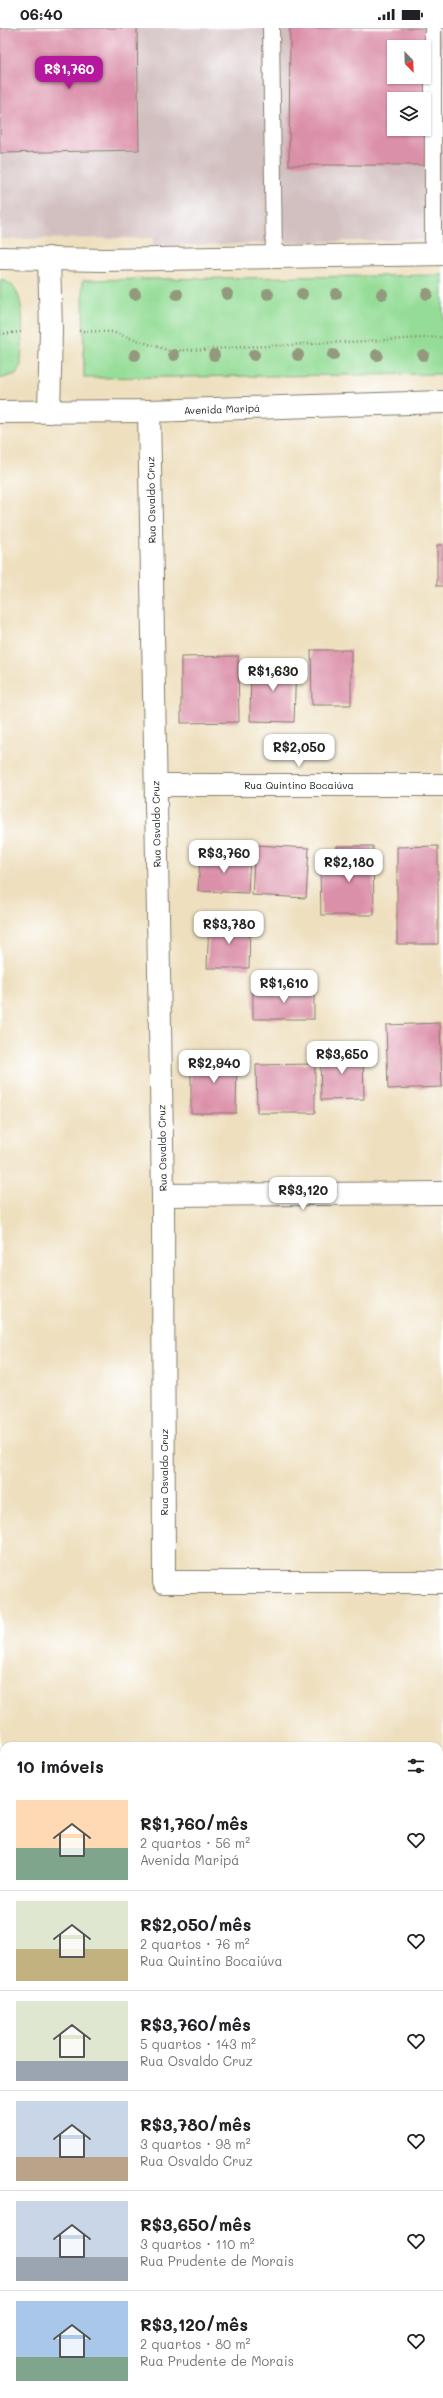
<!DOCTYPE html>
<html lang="pt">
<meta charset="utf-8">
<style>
body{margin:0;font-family:Mali,sans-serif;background:#f6f6f6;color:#202124;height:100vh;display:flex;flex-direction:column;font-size:15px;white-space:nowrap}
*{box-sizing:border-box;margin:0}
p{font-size:13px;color:#757577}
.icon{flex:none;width:22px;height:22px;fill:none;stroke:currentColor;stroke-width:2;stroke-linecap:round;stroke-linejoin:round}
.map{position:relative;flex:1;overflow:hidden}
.panel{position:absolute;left:0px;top:1714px;width:443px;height:656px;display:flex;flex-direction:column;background:#fff;border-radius:12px 12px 0 0;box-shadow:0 1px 3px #0004}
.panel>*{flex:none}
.needle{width:26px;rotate:157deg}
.tools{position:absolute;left:387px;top:12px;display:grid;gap:8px}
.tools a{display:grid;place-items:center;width:44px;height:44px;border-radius:0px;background:#fff;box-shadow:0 1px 3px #0004;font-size:20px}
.price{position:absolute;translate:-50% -34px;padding:0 9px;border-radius:8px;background:#fff;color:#222;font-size:13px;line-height:26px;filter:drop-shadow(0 1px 2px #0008)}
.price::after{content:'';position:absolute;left:50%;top:24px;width:12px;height:9px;margin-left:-6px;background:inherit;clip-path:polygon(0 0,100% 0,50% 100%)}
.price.current{background:#b5179e;color:#fff}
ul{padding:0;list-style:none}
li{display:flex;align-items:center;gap:12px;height:100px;padding:0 16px}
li+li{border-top:1px solid #e0e0e0}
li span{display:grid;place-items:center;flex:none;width:112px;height:80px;border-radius:0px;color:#555}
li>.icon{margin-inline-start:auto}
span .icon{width:48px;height:48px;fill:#fffc;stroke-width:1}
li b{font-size:17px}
h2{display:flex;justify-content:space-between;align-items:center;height:48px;padding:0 16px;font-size:17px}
.status{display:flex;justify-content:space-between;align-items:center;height:28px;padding:0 20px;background:#fff;direction:ltr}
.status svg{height:11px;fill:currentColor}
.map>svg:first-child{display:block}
</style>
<div class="status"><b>06:40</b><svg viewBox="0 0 49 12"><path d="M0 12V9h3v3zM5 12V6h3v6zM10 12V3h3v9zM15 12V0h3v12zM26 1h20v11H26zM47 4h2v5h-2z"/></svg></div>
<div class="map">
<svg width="443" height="2370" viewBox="0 0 443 2370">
<rect width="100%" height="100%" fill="#fff"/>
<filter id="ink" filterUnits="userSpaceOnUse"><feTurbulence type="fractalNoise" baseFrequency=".025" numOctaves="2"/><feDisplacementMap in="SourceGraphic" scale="8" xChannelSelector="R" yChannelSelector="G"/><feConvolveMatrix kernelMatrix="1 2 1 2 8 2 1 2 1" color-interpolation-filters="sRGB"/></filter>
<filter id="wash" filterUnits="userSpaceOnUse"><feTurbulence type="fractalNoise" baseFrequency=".012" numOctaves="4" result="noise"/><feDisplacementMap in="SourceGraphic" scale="16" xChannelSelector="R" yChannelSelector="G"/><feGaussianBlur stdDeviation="0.9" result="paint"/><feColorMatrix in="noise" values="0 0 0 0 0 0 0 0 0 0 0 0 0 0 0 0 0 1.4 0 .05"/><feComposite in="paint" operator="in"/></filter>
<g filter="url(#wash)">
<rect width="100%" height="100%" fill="#eedfbe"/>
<path fill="#d2bfc0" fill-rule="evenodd" d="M0,0H443V211L153,218V210L0,211ZM394,19H424V49H394ZM394,71H424V101H394Z"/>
<g fill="#95dd97" stroke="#587c5a">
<polygon points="443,247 443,346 84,350 83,252"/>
<path d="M0,252C31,255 21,314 21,337L16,346L0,351Z"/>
<rect x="439" y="1980" width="4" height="312"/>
</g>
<g id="blocks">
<g fill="#db90a9" fill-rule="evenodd">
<polygon points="0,0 137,0 139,122 0,125"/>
<path d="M290,0H430L429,137H289ZM394,19H424V49H394ZM394,71H424V101H394Z"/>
<rect x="437" y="517" width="6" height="41"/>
<polygon points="311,622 351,622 351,677 312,677"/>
<polygon points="238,628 239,694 181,695 181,629"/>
<polygon points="251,634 296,635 294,694 250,693"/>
<polygon points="255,817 309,820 306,870 252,867"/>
<polygon points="337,818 373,818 374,887 321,887 320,843 337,843"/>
<polygon points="438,818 438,916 397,916 397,819"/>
<polygon points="200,827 250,829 248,865 198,863"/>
<polygon points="209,894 250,895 249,940 207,940"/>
<rect x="253" y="961" width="61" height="30"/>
<polygon points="440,995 442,1059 388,1061 386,997"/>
<polygon points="363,1022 364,1071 321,1072 320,1023"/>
<polygon points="191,1026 237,1027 236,1085 191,1085"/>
<polygon points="315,1036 315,1085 257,1085 256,1037"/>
</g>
</g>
</g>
<g filter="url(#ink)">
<use href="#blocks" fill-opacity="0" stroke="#857e6d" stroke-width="1"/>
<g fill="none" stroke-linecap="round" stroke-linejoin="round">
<defs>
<g id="lane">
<polyline points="271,0 274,230"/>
<polyline points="433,226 433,0"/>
</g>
<g id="street">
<polyline points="149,383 163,1167 164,1554 443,1554"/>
<polyline points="156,757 443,757"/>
<polyline points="163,1167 443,1165"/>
<polyline points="0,1927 4,1927"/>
<polyline points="439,1930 443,1930"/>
<polyline points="439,2335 443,2335"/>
<polyline points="0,2341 4,2341"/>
</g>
<g id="primary">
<polyline points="0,230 103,232 443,226"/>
<polyline points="49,230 51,302 49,384"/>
<polyline points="0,384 149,383 443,374"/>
</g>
</defs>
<use href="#lane" stroke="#857e6d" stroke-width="18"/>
<use href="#street" stroke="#857e6d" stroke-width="24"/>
<use href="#primary" stroke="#857e6d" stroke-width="24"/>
<g stroke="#857e6d" stroke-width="2.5" stroke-dasharray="1 3" stroke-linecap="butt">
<polyline points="79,303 112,304 170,323 443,309"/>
<polyline points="0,306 22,304"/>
</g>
<use href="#lane" stroke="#fff" stroke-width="16"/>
<use href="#street" stroke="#fff" stroke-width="22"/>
<use href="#primary" stroke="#fff" stroke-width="22"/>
</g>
<g fill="#92997d">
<circle cx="135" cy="266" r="6"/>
<circle cx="177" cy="266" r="6"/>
<circle cx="227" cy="266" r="6"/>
<circle cx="268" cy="266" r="6"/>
<circle cx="302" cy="266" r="6"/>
<circle cx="336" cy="266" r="6"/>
<circle cx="382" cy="266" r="6"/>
<circle cx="427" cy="266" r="6"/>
<circle cx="135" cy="327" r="6"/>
<circle cx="174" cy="327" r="6"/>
<circle cx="214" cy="327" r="6"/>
<circle cx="254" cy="327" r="6"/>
<circle cx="298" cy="327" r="6"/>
<circle cx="333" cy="327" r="6"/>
<circle cx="377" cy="327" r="6"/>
<circle cx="423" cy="327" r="6"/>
</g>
</g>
<g text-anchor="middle" stroke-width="3.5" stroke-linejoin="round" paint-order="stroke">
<g font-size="10" fill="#1c1c1c" stroke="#fff">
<text transform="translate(222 381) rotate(-2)" y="4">Avenida Maripá</text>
<text transform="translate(151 472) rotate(-91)" y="4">Rua Osvaldo Cruz</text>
<text x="299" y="761">Rua Quintino Bocaiúva</text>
<text transform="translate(156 796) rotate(-91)" y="4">Rua Osvaldo Cruz</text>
<text transform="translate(162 1120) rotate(-91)" y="4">Rua Osvaldo Cruz</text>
<text transform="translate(164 1444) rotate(-90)" y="4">Rua Osvaldo Cruz</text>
</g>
</g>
</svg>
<div class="tools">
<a><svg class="needle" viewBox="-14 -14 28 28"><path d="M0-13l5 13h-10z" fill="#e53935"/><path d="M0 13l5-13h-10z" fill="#757577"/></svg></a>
<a><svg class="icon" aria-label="layers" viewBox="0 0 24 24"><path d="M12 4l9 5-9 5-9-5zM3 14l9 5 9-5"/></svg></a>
</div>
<b class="price current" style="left:69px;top:62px">R$1,760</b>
<b class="price" style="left:273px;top:664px">R$1,630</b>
<b class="price" style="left:299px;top:740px">R$2,050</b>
<b class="price" style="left:224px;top:846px">R$3,760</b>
<b class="price" style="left:349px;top:855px">R$2,180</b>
<b class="price" style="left:229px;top:917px">R$3,780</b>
<b class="price" style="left:284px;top:976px">R$1,610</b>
<b class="price" style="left:342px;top:1047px">R$3,650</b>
<b class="price" style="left:214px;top:1056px">R$2,940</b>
<b class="price" style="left:303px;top:1183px">R$3,120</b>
<section class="panel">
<h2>10 imóveis<svg class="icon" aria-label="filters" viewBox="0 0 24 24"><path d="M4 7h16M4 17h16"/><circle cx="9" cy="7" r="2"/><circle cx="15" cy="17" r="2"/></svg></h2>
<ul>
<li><span style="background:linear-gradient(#ffd9b3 60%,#7fa58c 0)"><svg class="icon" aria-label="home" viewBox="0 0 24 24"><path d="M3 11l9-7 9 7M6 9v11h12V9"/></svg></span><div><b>R$1,760/mês</b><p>2 quartos · 56 m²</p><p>Avenida Maripá</p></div><svg class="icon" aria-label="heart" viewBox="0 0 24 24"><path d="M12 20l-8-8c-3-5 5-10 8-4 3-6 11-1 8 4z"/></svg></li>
<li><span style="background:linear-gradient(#dfe7d0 60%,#c2b280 0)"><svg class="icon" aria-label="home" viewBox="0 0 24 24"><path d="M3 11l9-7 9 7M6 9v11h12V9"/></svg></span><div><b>R$2,050/mês</b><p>2 quartos · 76 m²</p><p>Rua Quintino Bocaiúva</p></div><svg class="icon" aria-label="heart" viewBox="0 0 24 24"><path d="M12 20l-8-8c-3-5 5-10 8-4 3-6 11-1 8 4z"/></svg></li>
<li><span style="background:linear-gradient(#dfe7d0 75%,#9aa5b1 0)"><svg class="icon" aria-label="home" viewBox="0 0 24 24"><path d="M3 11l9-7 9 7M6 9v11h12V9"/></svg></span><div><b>R$3,760/mês</b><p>5 quartos · 143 m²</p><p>Rua Osvaldo Cruz</p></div><svg class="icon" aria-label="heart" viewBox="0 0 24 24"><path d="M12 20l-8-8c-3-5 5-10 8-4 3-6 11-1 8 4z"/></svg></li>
<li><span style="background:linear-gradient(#c9d6e8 70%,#b9a48a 0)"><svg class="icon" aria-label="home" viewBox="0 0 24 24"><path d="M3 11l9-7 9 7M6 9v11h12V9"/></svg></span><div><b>R$3,780/mês</b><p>3 quartos · 98 m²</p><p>Rua Osvaldo Cruz</p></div><svg class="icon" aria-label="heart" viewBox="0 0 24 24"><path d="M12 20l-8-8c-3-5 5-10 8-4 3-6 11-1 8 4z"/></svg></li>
<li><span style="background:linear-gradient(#c9d6e8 70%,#9aa5b1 0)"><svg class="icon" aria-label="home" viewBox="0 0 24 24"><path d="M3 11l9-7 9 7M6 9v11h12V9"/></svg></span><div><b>R$3,650/mês</b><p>3 quartos · 110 m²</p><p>Rua Prudente de Morais</p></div><svg class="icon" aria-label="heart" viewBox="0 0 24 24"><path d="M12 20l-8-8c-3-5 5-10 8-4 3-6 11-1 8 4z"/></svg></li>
<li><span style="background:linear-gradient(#a9c7e8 70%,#7fa58c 0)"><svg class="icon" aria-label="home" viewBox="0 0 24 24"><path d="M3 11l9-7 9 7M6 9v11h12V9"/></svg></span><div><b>R$3,120/mês</b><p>2 quartos · 80 m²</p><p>Rua Prudente de Morais</p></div><svg class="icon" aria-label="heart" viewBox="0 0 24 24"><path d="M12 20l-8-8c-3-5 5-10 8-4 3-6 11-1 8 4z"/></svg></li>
</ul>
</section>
</div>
